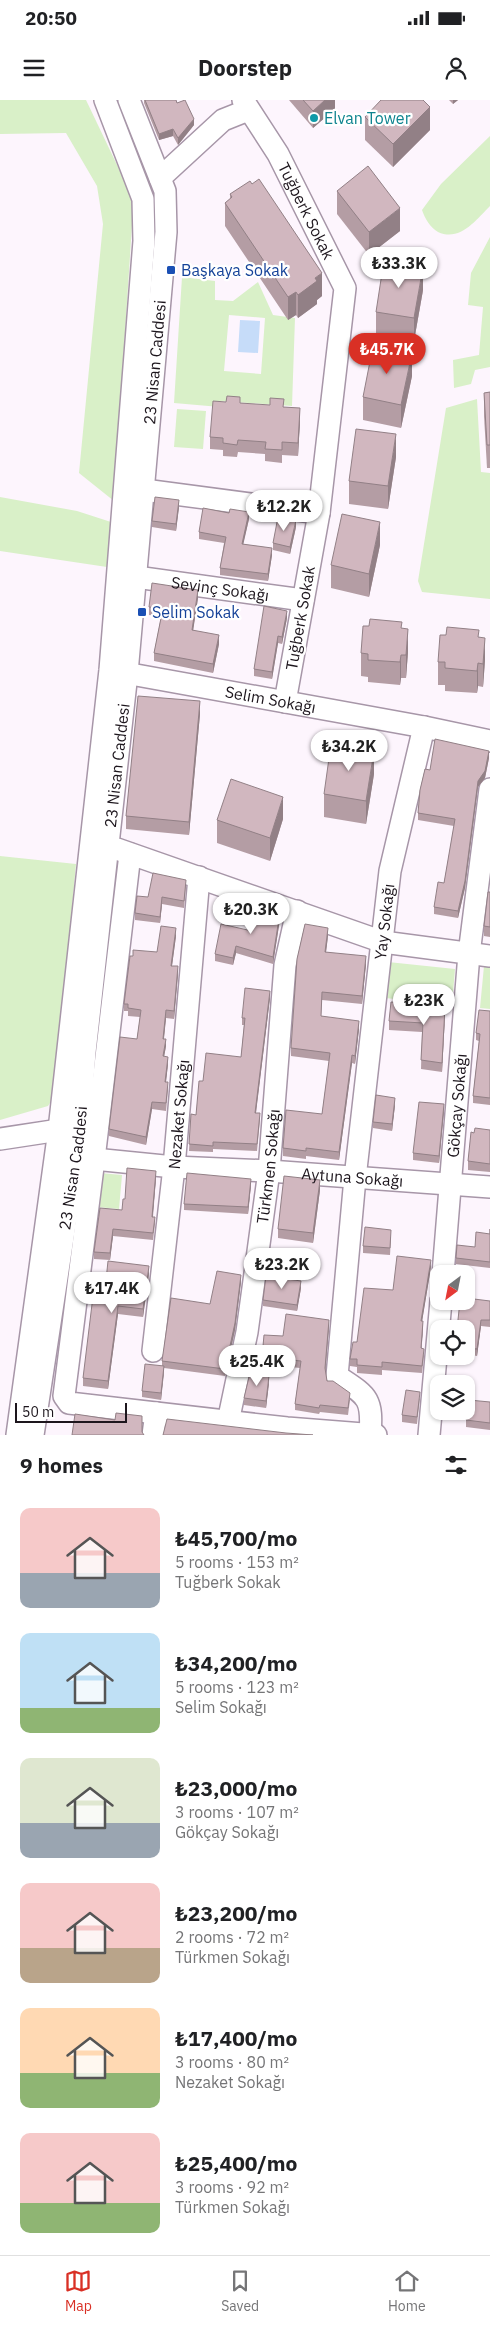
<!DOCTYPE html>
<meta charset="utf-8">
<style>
body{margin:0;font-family:"IBM Plex Sans",sans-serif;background:#f2f2f2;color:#202124;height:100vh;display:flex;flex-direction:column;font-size:19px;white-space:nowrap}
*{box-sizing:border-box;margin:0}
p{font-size:16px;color:#757577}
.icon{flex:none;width:28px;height:28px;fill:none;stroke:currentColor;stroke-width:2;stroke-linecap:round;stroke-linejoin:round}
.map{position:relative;height:1335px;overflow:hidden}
.sheet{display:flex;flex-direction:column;background:#fff;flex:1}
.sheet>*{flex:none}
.needle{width:32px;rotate:212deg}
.tools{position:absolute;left:430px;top:1165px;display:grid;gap:10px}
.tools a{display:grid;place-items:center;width:45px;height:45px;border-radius:10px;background:#fff;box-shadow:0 1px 4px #0004;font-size:25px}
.scale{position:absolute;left:15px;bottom:12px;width:112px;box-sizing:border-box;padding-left:5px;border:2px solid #1d161d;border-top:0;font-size:14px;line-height:18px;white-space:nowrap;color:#1d161d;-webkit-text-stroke:4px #fff;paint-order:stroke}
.price{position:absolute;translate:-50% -42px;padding:0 11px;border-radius:18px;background:#fff;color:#222;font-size:16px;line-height:32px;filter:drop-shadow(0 1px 2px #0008)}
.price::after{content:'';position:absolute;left:50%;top:30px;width:15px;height:11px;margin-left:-8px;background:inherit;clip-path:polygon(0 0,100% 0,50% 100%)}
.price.active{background:#d93025;color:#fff}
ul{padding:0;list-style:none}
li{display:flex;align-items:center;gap:15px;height:125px;padding:0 20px}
li span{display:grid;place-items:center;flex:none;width:140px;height:100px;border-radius:10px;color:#555}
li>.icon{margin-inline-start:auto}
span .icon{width:60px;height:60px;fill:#fffc;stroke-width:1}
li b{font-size:21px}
h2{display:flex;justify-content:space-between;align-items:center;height:60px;padding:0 20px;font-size:21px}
.status{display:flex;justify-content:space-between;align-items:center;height:35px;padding:0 25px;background:#fff;direction:ltr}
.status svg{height:14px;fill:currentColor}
header{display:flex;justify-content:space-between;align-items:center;height:65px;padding:0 20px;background:#fff;font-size:22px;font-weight:800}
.dock{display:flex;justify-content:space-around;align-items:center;height:70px;border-top:1px solid #e0e0e0;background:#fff;font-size:14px;color:#757577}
.dock a{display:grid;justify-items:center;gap:2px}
.dock .active{color:#d93025}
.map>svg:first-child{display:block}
</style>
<div class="status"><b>20:50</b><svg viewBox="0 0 49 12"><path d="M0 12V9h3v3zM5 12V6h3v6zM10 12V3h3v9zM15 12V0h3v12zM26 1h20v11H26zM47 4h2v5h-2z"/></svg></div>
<header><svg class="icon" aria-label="menu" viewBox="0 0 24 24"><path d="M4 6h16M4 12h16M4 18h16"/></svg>Doorstep<svg class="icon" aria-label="person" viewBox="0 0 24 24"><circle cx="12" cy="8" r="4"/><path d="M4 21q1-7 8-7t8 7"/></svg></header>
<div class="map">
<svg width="490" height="1335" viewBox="0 0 490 1335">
<rect width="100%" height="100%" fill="#fdf5fd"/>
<g fill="#d9f0c8" fill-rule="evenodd">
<polygon points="0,0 86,0 129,90 133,110 114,401 79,373 103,124 97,86 66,33 0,34"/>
<path d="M490,36V106C476,120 460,142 438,132C430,127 425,119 422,110L441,84Z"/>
<polygon points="490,137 490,267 475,270 471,284 454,288 453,260 479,255 483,207 468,205 471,173"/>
<path d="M182,177L215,181V200L233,201L258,182L273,215L295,218L292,306L221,301L220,307L174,303ZM229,215L265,218L261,274L224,271Z"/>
<polygon points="477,299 481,372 490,373 490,499 422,492 418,481 446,308"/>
<polygon points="177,309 206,311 203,349 174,347"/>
<polygon points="0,397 77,411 111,422 107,467 0,451"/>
<polygon points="0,756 76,764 55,995 48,1006 0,1020"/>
<polygon points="388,862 455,869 452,905 385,898"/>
<polygon points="484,866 490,866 490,909 480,908"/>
<polygon points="100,1073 122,1075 119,1109 97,1107"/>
</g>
<polygon fill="#c6dcf9" points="240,220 260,221 258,253 238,252"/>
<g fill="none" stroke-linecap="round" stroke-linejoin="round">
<defs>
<g id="minor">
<path id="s1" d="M243,0L278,54L345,188L319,413L285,602"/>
<polyline points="160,78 223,20 248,10"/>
<polyline points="144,390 319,413"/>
<path id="s2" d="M136,477L303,500"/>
<path id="s3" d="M114,571L424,627L490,641"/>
<polyline points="117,749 383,842 490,856"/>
<polyline points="130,754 94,1059 64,1296 69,1303 287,1328 376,1335"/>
<polyline points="0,1039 59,1030 71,1032"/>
<path id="s4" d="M94,1059L174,1067L269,1071L490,1087"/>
<path id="s5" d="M443,1174L469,854L490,689"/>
<path id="s6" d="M153,1251L174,1067L199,777"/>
<path id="s7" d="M228,1322L247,1232L269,1071L285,865L297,811"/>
<polyline points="17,1335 59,1030 110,570 144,141 143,99 105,0"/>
<path id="s8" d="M33,1335L79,1032L85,952L127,573L166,132L165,91L129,0"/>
<polyline points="153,1335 156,1313"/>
<path id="s9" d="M370,1335C373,1297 367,1296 337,1276L355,1078L390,771L424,627"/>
<polyline points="429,1335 441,1201"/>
</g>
</defs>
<use href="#minor" stroke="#a796a8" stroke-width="24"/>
<use href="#minor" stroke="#fff" stroke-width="21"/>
</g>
<g fill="#b49da4">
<polygon points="144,0 176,0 177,3 194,25 178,45 173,36 159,40 144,3"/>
<polygon points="289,0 335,0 335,9 313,28"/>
<polygon points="449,0 458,0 453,4"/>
<polygon points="365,17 430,30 393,67 365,40"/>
<polygon points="337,91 400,131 369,155 337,114"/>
<polygon points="230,94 322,196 317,200 317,204 298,218 296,215 288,220 225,126 225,103 230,99"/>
<polygon points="423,190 414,241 376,235 376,212"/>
<polygon points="412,276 401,328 363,320 363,297"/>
<polygon points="490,292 490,368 487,368 484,316 484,293"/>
<polygon points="226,302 284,307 300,321 298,356 282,355 282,363 265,361 265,354 238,352 237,357 223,356 223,350 210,349 210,337"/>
<polygon points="396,357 388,409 349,404 349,381"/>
<polygon points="179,407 176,431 152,427 152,421"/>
<polygon points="249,419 243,444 272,455 268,481 220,475 220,468 224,443 199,439 199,432"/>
<polygon points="296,427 290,454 273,450 273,443"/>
<polygon points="380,445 369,497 331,488 331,465"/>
<polygon points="198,498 193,530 219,544 213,573 154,561 154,553 161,517 149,515 149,507"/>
<polygon points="287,518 282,544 278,543 272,579 254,576 254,569"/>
<polygon points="402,528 408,552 406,578 401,578 400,585 368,582 368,577 361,576 361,553"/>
<polygon points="479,537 485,560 483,587 478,586 477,593 445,591 445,585 438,585 438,562"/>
<polygon points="200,614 189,735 126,729 126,716"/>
<polygon points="489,658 485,678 478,687 465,788 458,818 434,814 434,807 444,783 454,726 418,720 418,713 430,670"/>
<polygon points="374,674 366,724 324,717 324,694"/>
<polygon points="283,719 270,761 217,743 217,720"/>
<polygon points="186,786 184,808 162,804 160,823 135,820 135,813 148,797"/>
<polygon points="490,792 490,837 484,836 484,826"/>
<polygon points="280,819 273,864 236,853 233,865 215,861 215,854 252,831"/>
<polygon points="176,836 172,866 178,874 174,919 166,918 164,939 166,946 164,956 168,964 166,982 168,990 166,1011 152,1009 146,1045 109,1036 109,1029 137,939 140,917 128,916 128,911 124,911 124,904 133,856 157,852"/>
<polygon points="328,836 326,852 366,864 362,904 322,900 321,916 359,929 355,964 352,963 339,1060 306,1056 306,1059 283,1056 283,1048 322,1014 329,961 291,956 291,948"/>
<polygon points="270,898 256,1013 260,1020 257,1051 213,1049 213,1052 189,1051 191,1014 196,1015 203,981 241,957 244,925 242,925 242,918"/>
<polygon points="490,911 490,1005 473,1003 473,996 479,941 476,940 476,933"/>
<polygon points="445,915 442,972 421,969 422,932 389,930 389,921"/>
<polygon points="395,1005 392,1031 373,1028 373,1022"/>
<polygon points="444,1011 439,1063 413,1060 413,1053"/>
<polygon points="490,1030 490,1072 468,1070 468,1061 474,1033"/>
<polygon points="156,1078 153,1117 155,1124 153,1140 113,1136 110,1160 94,1159 94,1152 122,1110 125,1099"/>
<polygon points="251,1085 248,1114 184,1110 184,1104"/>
<polygon points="320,1090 313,1143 278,1138 278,1129"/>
<polygon points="490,1129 490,1168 456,1164 456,1158 475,1147 490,1134"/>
<polygon points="391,1137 390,1155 363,1153 363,1146"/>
<polygon points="431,1167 422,1221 423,1229 421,1248 424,1256 422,1273 382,1270 382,1275 357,1273 357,1267 350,1266 350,1259 357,1242 393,1190"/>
<polygon points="149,1174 143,1217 118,1214 108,1289 83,1286 83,1278 105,1190"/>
<polygon points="241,1182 235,1230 225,1276 164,1268 161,1300 142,1297 142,1291 162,1266 162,1261 210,1204"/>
<polygon points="301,1188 297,1211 263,1206 263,1200"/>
<polygon points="490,1201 490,1227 481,1226 477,1256 466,1254 466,1229"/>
<polygon points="329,1227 325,1270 327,1281 350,1300 348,1315 320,1312 319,1314 295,1310 295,1304 300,1268 262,1264 262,1257 283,1236"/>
<polygon points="269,1283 266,1308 244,1305 244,1298"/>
<polygon points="420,1298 417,1324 402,1322 402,1315"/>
<polygon points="490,1302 490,1330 466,1327 466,1320"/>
</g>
<g fill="#928086">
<polygon points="325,0 335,0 335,9 313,28 313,11"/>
<polygon points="453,0 458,0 453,4"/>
<polygon points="430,7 430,30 393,67 393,44"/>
<polygon points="194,19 194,25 178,45 178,38"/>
<polygon points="173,29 173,36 159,40 159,34"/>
<polygon points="400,108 400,131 369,155 369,132"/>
<polygon points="423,167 423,190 414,241 414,218"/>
<polygon points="322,173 322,196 317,200 317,204 298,218 298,195 315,178"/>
<polygon points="296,192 296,215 288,220 288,197"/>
<polygon points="412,253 412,276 401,328 401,305"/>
<polygon points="300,308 300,321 298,356 298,343"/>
<polygon points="396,334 396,357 388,409 388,386"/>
<polygon points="179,400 179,407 176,431 176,424"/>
<polygon points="249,412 249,419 242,450 242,444"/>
<polygon points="296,420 296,427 290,454 290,447"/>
<polygon points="380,422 380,445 369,497 369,474"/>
<polygon points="272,448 272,455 268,481 268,474"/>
<polygon points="198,490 198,498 192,538 192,530"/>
<polygon points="287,511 287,518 282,544 282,537"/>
<polygon points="408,529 408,552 406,578 406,555"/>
<polygon points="219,535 219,544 213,573 213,564"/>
<polygon points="278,536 278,543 272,579 272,572"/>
<polygon points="485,538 485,560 483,587 483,564"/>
<polygon points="401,555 401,578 400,585 400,562"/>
<polygon points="478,563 478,586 477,593 477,571"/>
<polygon points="200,601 200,614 189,735 189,722"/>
<polygon points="374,651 374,674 366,724 366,701"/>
<polygon points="489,651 489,658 485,678 478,687 465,788 458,818 458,811 478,681"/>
<polygon points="283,697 283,719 270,761 270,738"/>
<polygon points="162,797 162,804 160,823 160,817"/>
<polygon points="280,812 280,819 273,864 273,857"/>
<polygon points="176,828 176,836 171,873 171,866"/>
<polygon points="328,828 328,836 325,860 325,852"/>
<polygon points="236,846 236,853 233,865 233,858"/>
<polygon points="366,856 366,864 362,904 362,896"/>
<polygon points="178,866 178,874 174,919 174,911"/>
<polygon points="270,891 270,898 255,1020 255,1013"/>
<polygon points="445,906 445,915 442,972 442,963"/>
<polygon points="166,910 166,918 163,946 163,939"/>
<polygon points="359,921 359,929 355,964 355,956"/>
<polygon points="166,939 166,946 163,963 163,956"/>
<polygon points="352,955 352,963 339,1060 339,1052"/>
<polygon points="168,957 168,964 165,990 165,982"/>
<polygon points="395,998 395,1005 392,1031 392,1024"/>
<polygon points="152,1002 152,1009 146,1045 146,1037"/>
<polygon points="444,1004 444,1011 439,1063 439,1056"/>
<polygon points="156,1071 156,1078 152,1124 152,1117"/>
<polygon points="251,1079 251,1085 248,1114 248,1107"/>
<polygon points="320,1080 320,1090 313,1143 313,1133"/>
<polygon points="113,1129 113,1136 110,1160 110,1153"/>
<polygon points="431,1160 431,1167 421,1228 421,1221"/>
<polygon points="149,1166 149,1174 143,1217 143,1209"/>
<polygon points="241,1175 241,1182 235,1230 225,1276 225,1269"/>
<polygon points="301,1181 301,1188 297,1211 297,1205"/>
<polygon points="118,1206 118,1214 108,1289 108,1281"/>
<polygon points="329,1220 329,1227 325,1275 325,1268"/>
<polygon points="481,1220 481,1226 477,1256 477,1249"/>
<polygon points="423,1221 423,1229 421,1256 421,1248"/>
<polygon points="164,1266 164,1273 161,1300 161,1293"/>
<polygon points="269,1276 269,1283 266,1308 266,1301"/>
</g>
<g fill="#d1b7bf" stroke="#928086">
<polygon points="145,0 176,0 177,3 185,0 194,19 178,38 173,29 159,34"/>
<polygon points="303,0 325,0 313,11"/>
<polygon points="381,0 423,0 430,7 393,44 365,17"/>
<polygon points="368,66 400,108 369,132 337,91"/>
<polygon points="259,79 322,173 315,178 317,181 298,195 296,192 288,197 225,103 232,97 230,94 250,81 252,84"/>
<polygon points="384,160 423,167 414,218 376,212"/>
<polygon points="373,246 412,253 401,305 363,297"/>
<polygon points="490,292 490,345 487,345 484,293"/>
<polygon points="227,296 240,297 240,303 270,305 270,298 284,299 283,307 300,308 298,343 282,342 282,350 265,349 266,342 238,340 237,345 223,343 223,338 210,337 213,301 226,302"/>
<polygon points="356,329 396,334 388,386 349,381"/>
<polygon points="155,397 179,400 176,424 152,421"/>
<polygon points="203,408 229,413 230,409 249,412 242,444 272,448 268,474 220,468 226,437 199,432"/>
<polygon points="342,414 380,422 369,474 331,465"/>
<polygon points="278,417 296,420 290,447 273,443"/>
<polygon points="152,483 198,490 192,530 219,535 213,564 154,553 163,508 149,507"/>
<polygon points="264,506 287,511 282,537 278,536 272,572 254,569"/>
<polygon points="370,519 402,522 401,528 408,529 406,555 401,555 400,562 368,560 368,554 361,553 363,526 369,526"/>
<polygon points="447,527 479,530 478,537 485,538 483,564 478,563 477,571 445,568 445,562 438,562 440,535 446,535"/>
<polygon points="138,596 200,601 189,722 126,716"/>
<polygon points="435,639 489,651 485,671 478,681 465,781 458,811 434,807 438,782 444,783 455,719 418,713 420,690 425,669 430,670"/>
<polygon points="331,644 374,651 366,701 324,694"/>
<polygon points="231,679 283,697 270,738 217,720"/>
<polygon points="153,773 186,780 184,801 162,797 160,817 135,813 137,796 148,797"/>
<polygon points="488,792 490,792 490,827 484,826"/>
<polygon points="260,805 280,812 273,857 236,846 233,858 215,854 221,824 252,831"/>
<polygon points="305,824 328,828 325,852 366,856 362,896 322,892 321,916 359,921 355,956 352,955 339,1052 306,1048 306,1051 283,1048 286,1010 322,1014 330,953 291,948 297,859"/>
<polygon points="161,826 176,828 171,866 178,866 174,911 166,910 163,939 166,939 163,956 168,957 165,982 168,982 166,1003 152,1002 146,1037 109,1029 120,937 137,939 141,910 128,908 128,904 124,904 130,856 133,856 133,850 157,852"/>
<polygon points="245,888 270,891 255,1013 260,1013 257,1044 213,1042 213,1046 189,1044 191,1014 196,1015 199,981 203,981 206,953 241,957 245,918 242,918"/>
<polygon points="391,902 445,906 442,963 421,960 423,923 389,921"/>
<polygon points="479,910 490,911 490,998 473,996 480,934 476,933"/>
<polygon points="376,995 395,998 392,1024 373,1022"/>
<polygon points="419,1002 444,1004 439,1056 413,1053"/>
<polygon points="475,1028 490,1030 490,1064 468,1061 471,1032 474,1033"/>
<polygon points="127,1068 156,1071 152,1117 155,1117 153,1133 113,1129 110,1153 94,1152 100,1108 122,1110 123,1099 125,1099"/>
<polygon points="187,1073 251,1079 248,1107 184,1104"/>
<polygon points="284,1076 320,1080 313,1133 278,1129"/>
<polygon points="365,1127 391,1130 390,1148 363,1146"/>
<polygon points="490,1129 490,1162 456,1158 457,1145 475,1147 476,1132 490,1134"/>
<polygon points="397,1156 431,1160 421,1221 423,1221 421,1248 424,1249 422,1266 382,1262 382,1267 357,1265 357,1259 350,1259 353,1242 357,1242 364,1188 393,1190"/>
<polygon points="108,1161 149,1166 143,1209 118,1206 108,1281 83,1278 94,1188 105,1190"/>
<polygon points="217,1171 241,1175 235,1223 225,1269 162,1261 171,1198 210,1204"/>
<polygon points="266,1176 301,1181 297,1205 263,1200"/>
<polygon points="466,1198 490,1201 490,1220 481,1220 477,1249 466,1248 466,1229 457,1229 460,1201 466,1201"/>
<polygon points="286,1214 329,1220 325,1268 327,1281 333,1281 350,1293 348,1308 320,1305 319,1308 295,1304 301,1261 262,1257 264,1235 283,1236"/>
<polygon points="145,1264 164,1266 161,1293 142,1291"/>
<polygon points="250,1273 269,1276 266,1301 244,1298"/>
<polygon points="406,1290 420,1292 417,1317 402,1315"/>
<polygon points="469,1300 490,1302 490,1323 466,1320"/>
<polygon points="116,1313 142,1316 142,1332 144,1335 72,1335 75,1314 115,1320"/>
<polygon points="167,1319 286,1333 313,1335 163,1335"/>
</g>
<circle fill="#0f9aa8" stroke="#fff" stroke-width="2" cx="314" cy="18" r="5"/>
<g fill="#1a4fb4" stroke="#fff" stroke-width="2">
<rect x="166" y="165" width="10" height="10" rx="2.5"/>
<rect x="137" y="507" width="10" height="10" rx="2.5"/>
</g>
<g text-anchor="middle" stroke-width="4.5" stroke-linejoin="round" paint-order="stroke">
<g font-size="16" fill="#0d838f" stroke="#fff" text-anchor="start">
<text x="324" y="24">Elvan Tower</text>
</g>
<g font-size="16" fill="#1d161d" stroke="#fff">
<text dy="6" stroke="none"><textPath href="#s1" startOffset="128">Tuğberk Sokak</textPath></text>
<text dy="6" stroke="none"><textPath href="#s8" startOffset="1080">23 Nisan Caddesi</textPath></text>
<text dy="6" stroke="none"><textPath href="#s2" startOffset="85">Sevinç Sokağı</textPath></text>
<text transform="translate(300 518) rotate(-80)" y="6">Tuğberk Sokak</text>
<text dy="6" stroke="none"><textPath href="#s3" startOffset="159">Selim Sokağı</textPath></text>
<text dy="6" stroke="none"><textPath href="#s8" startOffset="675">23 Nisan Caddesi</textPath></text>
<text dy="6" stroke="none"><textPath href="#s9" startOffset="531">Yay Sokağı</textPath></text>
<text dy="6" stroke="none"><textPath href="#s5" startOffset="169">Gökçay Sokağı</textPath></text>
<text dy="6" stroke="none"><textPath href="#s6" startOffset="238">Nezaket Sokağı</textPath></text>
<text dy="6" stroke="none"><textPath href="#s7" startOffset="259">Türkmen Sokağı</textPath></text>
<text dy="6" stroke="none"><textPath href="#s8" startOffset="270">23 Nisan Caddesi</textPath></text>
<text dy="6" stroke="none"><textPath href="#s4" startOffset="259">Aytuna Sokağı</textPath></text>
</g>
<g font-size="16" fill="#164399" stroke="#fff" text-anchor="start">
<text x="181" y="176">Başkaya Sokak</text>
<text x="152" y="518">Selim Sokak</text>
</g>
</g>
</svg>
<div class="tools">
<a><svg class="needle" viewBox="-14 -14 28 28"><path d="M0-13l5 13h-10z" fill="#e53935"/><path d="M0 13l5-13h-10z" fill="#757577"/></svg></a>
<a><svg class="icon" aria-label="locate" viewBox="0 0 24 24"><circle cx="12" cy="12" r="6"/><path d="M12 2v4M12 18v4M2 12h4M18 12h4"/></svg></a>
<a><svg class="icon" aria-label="layers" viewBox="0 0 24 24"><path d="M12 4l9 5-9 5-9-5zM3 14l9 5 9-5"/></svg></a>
</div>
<div class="scale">50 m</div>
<b class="price" style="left:399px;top:189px">₺33.3K</b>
<b class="price active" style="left:387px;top:275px">₺45.7K</b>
<b class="price" style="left:284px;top:432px">₺12.2K</b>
<b class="price" style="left:349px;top:672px">₺34.2K</b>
<b class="price" style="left:251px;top:835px">₺20.3K</b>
<b class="price" style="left:424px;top:926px">₺23K</b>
<b class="price" style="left:282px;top:1190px">₺23.2K</b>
<b class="price" style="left:112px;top:1214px">₺17.4K</b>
<b class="price" style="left:257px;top:1287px">₺25.4K</b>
</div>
<section class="sheet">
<h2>9 homes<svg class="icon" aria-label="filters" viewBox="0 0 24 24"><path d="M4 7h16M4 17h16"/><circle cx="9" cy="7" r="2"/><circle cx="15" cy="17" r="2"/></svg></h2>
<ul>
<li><span style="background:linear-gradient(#f6c9c9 65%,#9aa5b1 0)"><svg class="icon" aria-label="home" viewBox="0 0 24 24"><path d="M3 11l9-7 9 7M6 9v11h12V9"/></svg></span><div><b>₺45,700/mo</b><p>5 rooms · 153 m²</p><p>Tuğberk Sokak</p></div></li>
<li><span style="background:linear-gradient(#bfe0f5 75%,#8fb573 0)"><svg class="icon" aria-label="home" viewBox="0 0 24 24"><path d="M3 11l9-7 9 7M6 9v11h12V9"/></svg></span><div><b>₺34,200/mo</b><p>5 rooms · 123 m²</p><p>Selim Sokağı</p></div></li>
<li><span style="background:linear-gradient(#dfe7d0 65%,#9aa5b1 0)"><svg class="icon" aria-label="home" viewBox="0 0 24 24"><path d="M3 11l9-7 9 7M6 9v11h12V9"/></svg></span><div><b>₺23,000/mo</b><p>3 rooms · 107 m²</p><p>Gökçay Sokağı</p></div></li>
<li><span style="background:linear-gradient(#f6c9c9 65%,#b9a48a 0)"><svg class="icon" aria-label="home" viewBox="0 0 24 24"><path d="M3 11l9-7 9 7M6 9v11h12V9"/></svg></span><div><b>₺23,200/mo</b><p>2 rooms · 72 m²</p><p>Türkmen Sokağı</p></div></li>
<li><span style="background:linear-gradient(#ffd9b3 65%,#8fb573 0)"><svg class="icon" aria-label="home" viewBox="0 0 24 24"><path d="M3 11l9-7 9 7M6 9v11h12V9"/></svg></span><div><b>₺17,400/mo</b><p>3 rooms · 80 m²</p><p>Nezaket Sokağı</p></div></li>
<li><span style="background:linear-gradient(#f6c9c9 70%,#8fb573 0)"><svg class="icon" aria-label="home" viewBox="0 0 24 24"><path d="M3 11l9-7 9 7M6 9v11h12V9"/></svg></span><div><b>₺25,400/mo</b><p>3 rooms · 92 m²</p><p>Türkmen Sokağı</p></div></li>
</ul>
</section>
<nav class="dock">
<a class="active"><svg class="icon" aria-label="map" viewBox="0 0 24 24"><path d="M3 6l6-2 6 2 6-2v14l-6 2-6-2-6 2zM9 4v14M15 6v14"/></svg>Map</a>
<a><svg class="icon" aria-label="saved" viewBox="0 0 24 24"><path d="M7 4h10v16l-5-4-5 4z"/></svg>Saved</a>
<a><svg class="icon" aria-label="home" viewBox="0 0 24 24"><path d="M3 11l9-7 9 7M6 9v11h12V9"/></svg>Home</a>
</nav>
